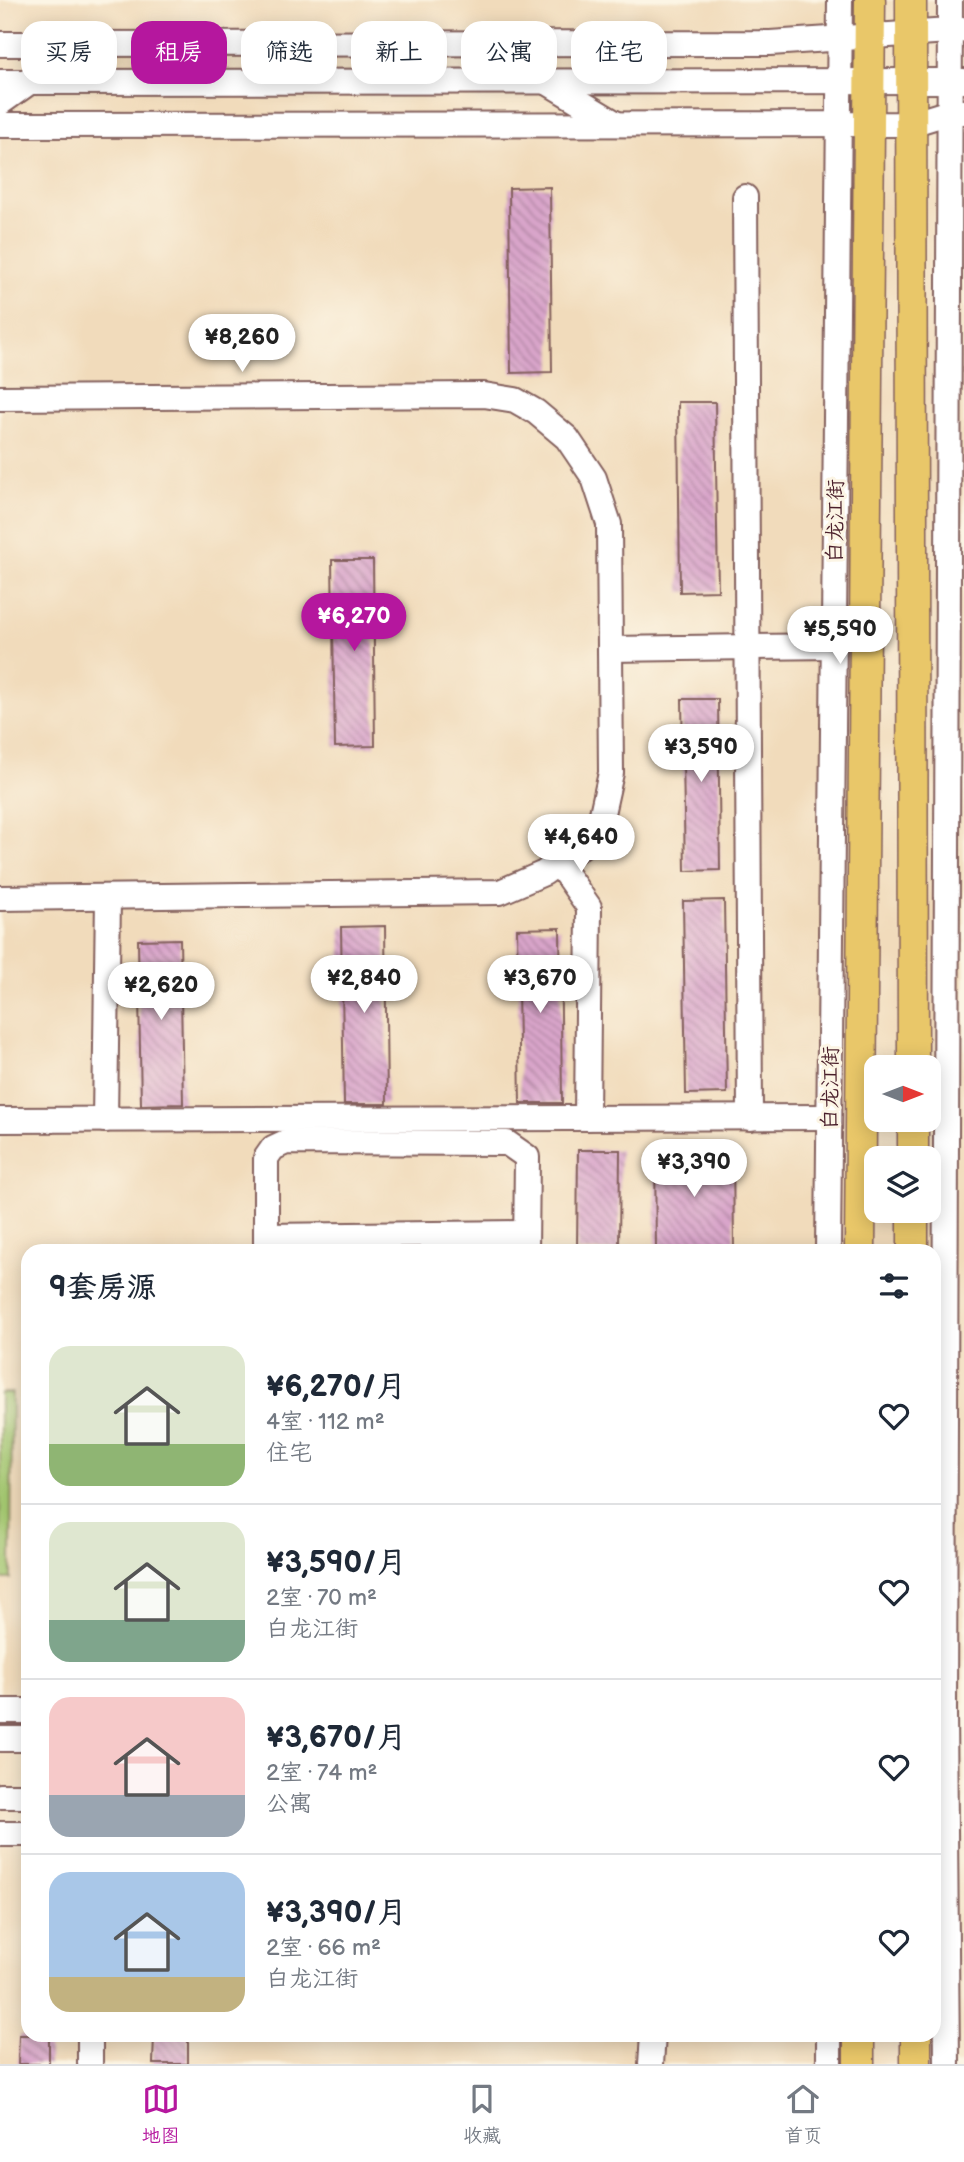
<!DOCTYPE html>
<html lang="zh">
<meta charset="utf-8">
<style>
body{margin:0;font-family:"Balsamiq Sans","LXGW WenKai TC",sans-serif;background:#f2f2f3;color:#1f2937;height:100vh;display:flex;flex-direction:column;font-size:26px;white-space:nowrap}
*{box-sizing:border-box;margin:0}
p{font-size:23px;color:#747a83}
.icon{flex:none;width:38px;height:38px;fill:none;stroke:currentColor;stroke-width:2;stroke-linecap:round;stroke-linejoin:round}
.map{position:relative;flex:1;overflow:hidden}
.side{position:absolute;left:21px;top:1244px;width:920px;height:798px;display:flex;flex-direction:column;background:#fff;border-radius:21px;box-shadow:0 4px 18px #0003}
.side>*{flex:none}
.top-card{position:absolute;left:21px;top:21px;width:922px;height:63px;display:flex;gap:14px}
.needle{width:46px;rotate:90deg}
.controls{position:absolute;left:864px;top:1055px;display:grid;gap:14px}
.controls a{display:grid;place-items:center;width:77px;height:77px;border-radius:14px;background:#fff;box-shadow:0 4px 18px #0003;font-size:35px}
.price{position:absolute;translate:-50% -60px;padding:0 16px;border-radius:24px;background:#fff;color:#222;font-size:23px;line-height:46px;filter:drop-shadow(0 2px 4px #0008)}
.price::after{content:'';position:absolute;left:50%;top:42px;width:21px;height:16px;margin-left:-10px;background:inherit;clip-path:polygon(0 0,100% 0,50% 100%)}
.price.active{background:#b5179e;color:#fff}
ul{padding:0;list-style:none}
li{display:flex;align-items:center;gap:21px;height:175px;padding:0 28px}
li+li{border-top:2px solid #e0e1e3}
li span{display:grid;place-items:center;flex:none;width:196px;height:140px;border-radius:21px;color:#555}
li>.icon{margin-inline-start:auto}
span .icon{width:84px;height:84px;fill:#fffc;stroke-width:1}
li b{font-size:30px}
h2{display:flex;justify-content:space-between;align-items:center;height:84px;padding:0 28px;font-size:30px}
.chip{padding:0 24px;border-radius:21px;background:#fff;box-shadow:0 4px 18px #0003;font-size:24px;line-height:63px}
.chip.active{background:#b5179e;color:#fff}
.dock{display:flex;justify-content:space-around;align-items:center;height:98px;border-top:2px solid #e0e1e3;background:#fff;font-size:19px;color:#747a83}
.dock a{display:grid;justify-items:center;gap:4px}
.dock .active{color:#b5179e}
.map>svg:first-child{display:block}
</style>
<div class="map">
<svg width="964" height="2064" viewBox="0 0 964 2064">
<defs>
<pattern id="building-back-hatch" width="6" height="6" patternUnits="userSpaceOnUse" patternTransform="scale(1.75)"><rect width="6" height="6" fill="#d9a5ca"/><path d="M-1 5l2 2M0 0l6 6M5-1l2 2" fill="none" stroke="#b286a4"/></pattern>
</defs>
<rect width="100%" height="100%" fill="#fcf5e5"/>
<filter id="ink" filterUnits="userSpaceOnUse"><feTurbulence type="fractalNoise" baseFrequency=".0143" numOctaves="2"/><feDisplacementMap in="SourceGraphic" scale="14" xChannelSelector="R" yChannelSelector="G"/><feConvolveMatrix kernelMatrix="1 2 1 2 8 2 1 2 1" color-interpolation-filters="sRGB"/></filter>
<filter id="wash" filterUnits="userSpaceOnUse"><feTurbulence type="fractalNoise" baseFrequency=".00686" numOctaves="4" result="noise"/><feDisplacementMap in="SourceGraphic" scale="28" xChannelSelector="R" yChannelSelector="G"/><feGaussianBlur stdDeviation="1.57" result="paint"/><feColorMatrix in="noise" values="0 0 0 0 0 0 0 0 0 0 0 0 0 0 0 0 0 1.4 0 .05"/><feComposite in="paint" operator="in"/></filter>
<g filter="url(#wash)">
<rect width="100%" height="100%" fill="#f1dbbb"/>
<polygon fill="#a1c56e" stroke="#76724c" stroke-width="2" points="0,1393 12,1393 11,1579 0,1579"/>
<g id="blocks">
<g fill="url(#building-back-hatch)">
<polygon points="550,187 552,372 511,373 509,188"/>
<polygon points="678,402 715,402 718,591 680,592"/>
<polygon points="332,560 373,560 375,746 335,747"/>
<polygon points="682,699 718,699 720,870 685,871"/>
<polygon points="724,900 727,1093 686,1094 683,901"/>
<polygon points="385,926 387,1104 344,1104 341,927"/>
<polygon points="560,928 562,1103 520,1103 517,929"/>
<polygon points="180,939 183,1104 141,1105 138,940"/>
<polygon points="655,1148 733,1148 734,1251 656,1251"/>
<polygon points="578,1150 620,1150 619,1251 577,1251"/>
<polygon points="19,2035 49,2035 49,2064 18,2064"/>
<polygon points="154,2035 188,2035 188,2064 153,2064"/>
</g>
</g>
</g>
<g filter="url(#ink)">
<use href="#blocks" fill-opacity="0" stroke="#84615d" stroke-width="2"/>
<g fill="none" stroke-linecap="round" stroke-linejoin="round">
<defs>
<g id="minor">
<polyline points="0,44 770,43 964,30"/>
<polyline points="0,82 964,81"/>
<polyline points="547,82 615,123"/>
<polyline points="0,103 31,81"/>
<polyline points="0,125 911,124 950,112 963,112"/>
<polyline points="745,197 750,1118"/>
<polyline points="0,398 484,395 515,400 536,412 567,438 594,478 609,524 611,773 601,818 580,847 544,873 500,892 0,898"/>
<polyline points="610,649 834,646"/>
<polyline points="558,863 589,907 587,1118"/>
<polyline points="0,1120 829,1117"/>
<polyline points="105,1120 108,897"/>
<polyline points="266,1236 526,1233"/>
<polyline points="266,1251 266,1158 273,1148 286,1142 507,1143 527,1157 526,1251"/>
<polyline points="828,1251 840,0"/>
<polyline points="0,1711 28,1711"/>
<polyline points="0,1739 28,1739"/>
<polyline points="0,1796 28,1796"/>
<polyline points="0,1834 28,1834"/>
<polyline points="90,2035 90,2064"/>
<polyline points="829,2035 829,2064"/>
<polyline points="651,2064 653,2035"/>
<polyline points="947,2064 944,1710 950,0"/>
</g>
<g id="major">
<polyline points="911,0 913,1068"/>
<polyline points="913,1120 913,1158"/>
<polyline points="913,1211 913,1251"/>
<polyline points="860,1251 870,0"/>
<polyline points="859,2035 859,2064"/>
<polyline points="916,2035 916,2064"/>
</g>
</defs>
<use href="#minor" stroke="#84615d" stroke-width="28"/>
<use href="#major" stroke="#84615d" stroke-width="33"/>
<use href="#minor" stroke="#fff" stroke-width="24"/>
<use href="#major" stroke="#e9c769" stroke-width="30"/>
</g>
</g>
<g text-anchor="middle" stroke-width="6" stroke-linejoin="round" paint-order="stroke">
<g font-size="21" fill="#4a1f2b" stroke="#fcf5e5">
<text transform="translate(835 521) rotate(-89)" y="7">白龙江街</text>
<text transform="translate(830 1088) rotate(-89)" y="7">白龙江街</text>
</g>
</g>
</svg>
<div class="controls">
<a><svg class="needle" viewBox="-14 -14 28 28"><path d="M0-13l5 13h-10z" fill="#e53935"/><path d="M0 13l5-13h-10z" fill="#747a83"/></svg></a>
<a><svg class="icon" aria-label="layers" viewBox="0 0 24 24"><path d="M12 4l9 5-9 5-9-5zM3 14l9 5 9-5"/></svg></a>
</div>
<b class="price" style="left:242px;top:374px">¥8,260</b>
<b class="price active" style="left:354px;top:653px">¥6,270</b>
<b class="price" style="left:840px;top:666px">¥5,590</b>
<b class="price" style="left:701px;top:784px">¥3,590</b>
<b class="price" style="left:581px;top:874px">¥4,640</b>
<b class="price" style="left:364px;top:1015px">¥2,840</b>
<b class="price" style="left:540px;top:1015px">¥3,670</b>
<b class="price" style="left:161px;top:1022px">¥2,620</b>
<b class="price" style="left:694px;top:1199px">¥3,390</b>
<div class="top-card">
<a class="chip">买房</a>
<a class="chip active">租房</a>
<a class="chip">筛选</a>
<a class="chip">新上</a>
<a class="chip">公寓</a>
<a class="chip">住宅</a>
</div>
<section class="side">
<h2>9套房源<svg class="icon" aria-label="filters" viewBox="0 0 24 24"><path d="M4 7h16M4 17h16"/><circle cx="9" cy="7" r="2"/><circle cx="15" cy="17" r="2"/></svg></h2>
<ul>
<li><span style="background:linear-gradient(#dfe7d0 70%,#8fb573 0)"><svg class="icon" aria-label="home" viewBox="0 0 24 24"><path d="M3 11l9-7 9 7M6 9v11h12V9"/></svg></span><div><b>¥6,270/月</b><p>4室 · 112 m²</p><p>住宅</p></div><svg class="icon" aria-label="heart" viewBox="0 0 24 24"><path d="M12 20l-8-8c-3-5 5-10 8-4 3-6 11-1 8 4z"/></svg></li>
<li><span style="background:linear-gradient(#dfe7d0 70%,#7fa58c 0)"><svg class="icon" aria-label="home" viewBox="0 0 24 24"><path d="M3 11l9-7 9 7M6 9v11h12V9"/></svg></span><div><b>¥3,590/月</b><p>2室 · 70 m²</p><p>白龙江街</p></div><svg class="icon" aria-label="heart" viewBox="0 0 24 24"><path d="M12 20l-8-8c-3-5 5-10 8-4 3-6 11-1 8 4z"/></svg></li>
<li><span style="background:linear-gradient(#f6c9c9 70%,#9aa5b1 0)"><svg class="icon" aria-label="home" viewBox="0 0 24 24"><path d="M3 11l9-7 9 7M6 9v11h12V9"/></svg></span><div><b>¥3,670/月</b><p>2室 · 74 m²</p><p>公寓</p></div><svg class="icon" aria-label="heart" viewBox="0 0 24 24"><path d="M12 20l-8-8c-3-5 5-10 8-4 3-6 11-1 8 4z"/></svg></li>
<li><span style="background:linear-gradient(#a9c7e8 75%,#c2b280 0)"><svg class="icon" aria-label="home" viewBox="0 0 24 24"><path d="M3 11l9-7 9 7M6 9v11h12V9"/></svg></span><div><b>¥3,390/月</b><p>2室 · 66 m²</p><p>白龙江街</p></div><svg class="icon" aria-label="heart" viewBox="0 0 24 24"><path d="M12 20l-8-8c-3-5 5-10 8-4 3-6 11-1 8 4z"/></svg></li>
</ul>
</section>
</div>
<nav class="dock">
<a class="active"><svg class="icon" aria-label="map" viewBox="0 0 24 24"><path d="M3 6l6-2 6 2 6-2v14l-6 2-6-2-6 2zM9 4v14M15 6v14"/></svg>地图</a>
<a><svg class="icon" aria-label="saved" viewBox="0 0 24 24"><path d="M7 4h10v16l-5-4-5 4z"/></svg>收藏</a>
<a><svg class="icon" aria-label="home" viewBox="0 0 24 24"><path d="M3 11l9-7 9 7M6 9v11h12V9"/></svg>首页</a>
</nav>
